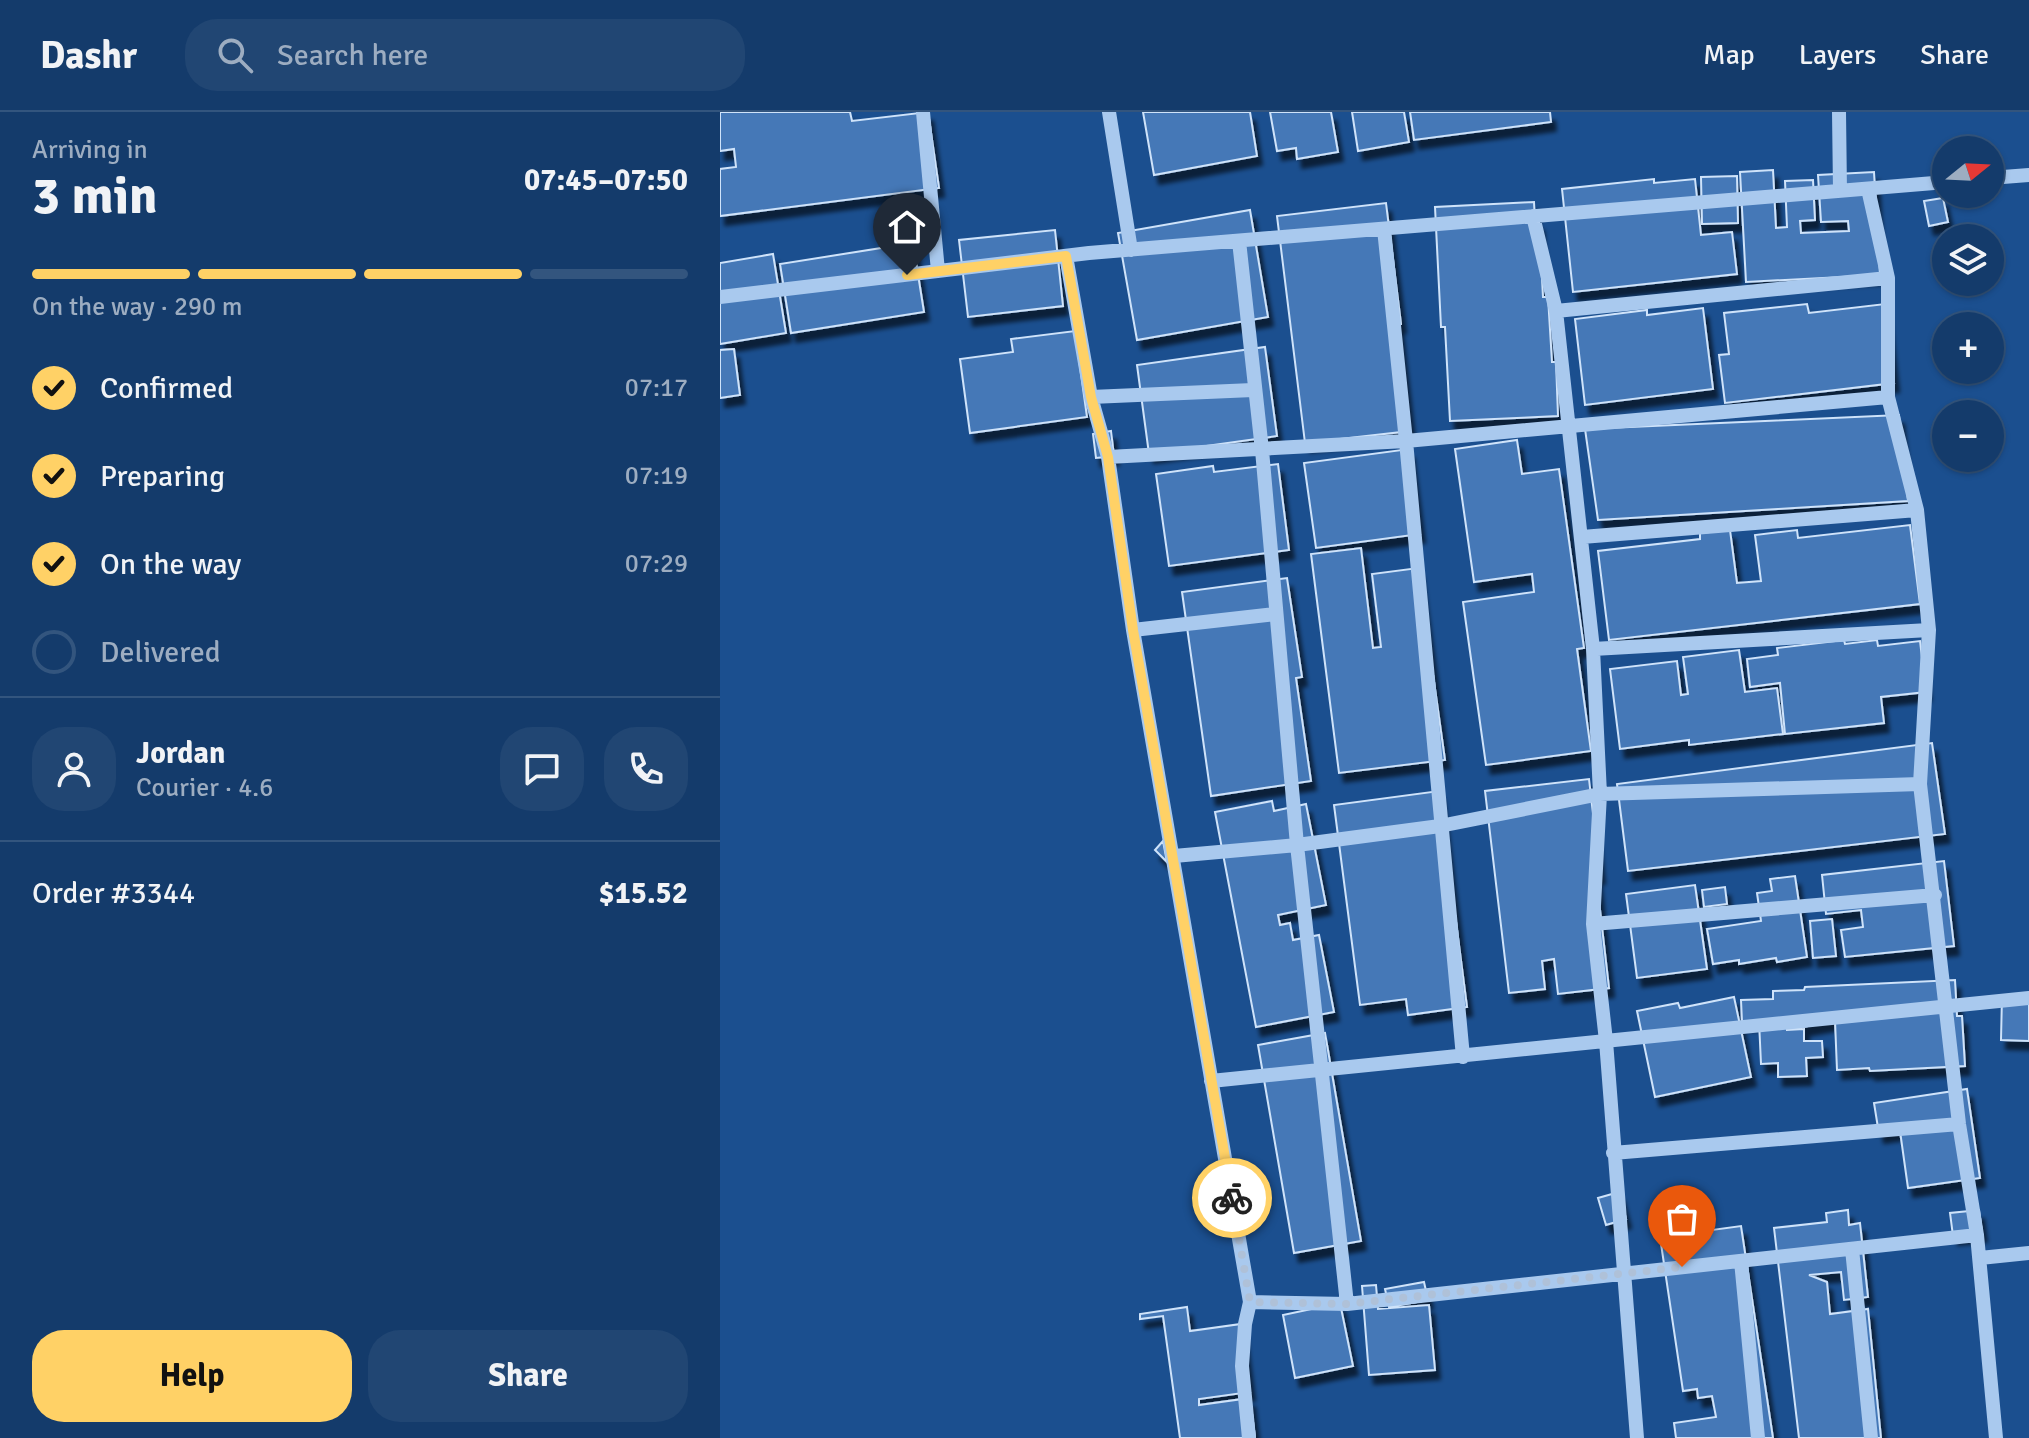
<!DOCTYPE html>
<meta charset="utf-8">
<style>
:root{--surface:#143b6b;--page:#214673;--text:#f1f3f6;--muted:#9dadc1;--line:#33557e;--accent:#ffd166}
body{margin:0;font-family:Signika,sans-serif;background:var(--page);color:var(--text);height:100vh;display:flex;flex-direction:column;font-size:30px;white-space:nowrap}
*{box-sizing:border-box;margin:0}
p{font-size:26px;color:var(--muted)}
.icon{flex:none;width:44px;height:44px;fill:none;stroke:currentColor;stroke-width:2;stroke-linecap:round;stroke-linejoin:round}
.map{position:relative;flex:1;overflow:hidden}
.sheet{display:flex;flex-direction:column;background:var(--surface);width:720px}
.sheet>*{flex:none}
.needle{width:52px;rotate:72deg}
.fabs{position:absolute;left:1212px;top:24px;display:grid;gap:16px}
.fabs a{display:grid;place-items:center;width:72px;height:72px;border-radius:50%;background:var(--surface);box-shadow:0 2px 6px #0004,0 0 0 2px var(--line);font-size:40px}
.pin{position:absolute;display:grid;place-items:center;width:68px;height:68px;color:#fff;margin:-82px -34px;border-radius:50% 50% 50% 0;rotate:-45deg;box-shadow:0 0 8px #0007}
.pin .icon{rotate:45deg}
.courier{position:absolute;display:grid;place-items:center;width:80px;height:80px;margin:-40px;border:6px solid #ffd166;border-radius:50%;background:#fff;color:#222;box-shadow:0 2px 10px #0007}
.summary em{font-style:normal;font-weight:700}
.summary div{display:flex;flex-direction:column-reverse}
.summary{display:flex;align-items:center;justify-content:space-between;height:136px;padding:0 32px}
h1{font-size:52px;font-weight:700;line-height:60px}
.bar{display:grid;grid-template-columns:repeat(4,1fr);gap:12px 8px;align-content:center;height:96px;padding:0 32px}
.bar i{height:10px;border-radius:6px;background:var(--line)}
.bar .active{background:var(--accent)}
.bar p{grid-column:span 4}
.line{display:flex;align-items:center;gap:20px;padding:0 32px;border-top:2px solid var(--line)}
.line div{flex:1}
.round{display:grid;place-items:center;flex:none;width:84px;height:84px;border-radius:32px;background:var(--page)}
ol{padding:0 32px;list-style:none}
li{display:flex;align-items:center;gap:24px;height:88px}
li p{margin-inline-start:auto}
li .icon{padding:8px;border-radius:50%;background:var(--accent);color:#111;stroke-width:4}
li:last-child{color:var(--muted)}
li i{width:44px;height:44px;border:4px solid var(--line);border-radius:50%}
.cta{display:flex;gap:16px;margin-top:auto;padding:16px 32px}
.cta a{flex:1;height:92px;border-radius:32px;background:var(--accent);color:#111;font-size:32px;font-weight:700;line-height:92px;text-align:center}
.cta a+a{background:var(--page);color:var(--text)}
header{display:flex;align-items:center;gap:48px;box-sizing:border-box;height:112px;padding:0 40px;background:var(--surface);border-bottom:2px solid var(--line)}
header strong{font-size:38px}
nav{display:flex;gap:44px;margin-inline-start:auto;font-size:28px}
.search{width:560px;height:72px;background:var(--page);display:flex;align-items:center;gap:20px;box-sizing:border-box;padding:0 28px;border-radius:32px;color:var(--muted);font-size:30px}
main{display:flex;flex:1;min-height:0}
.map>svg:first-child{display:block}
.building{fill:#4478b7;stroke:#cfe3fa;stroke-width:2;filter:url(#shadow)}
.lines{fill:none;stroke-linecap:round;stroke-linejoin:round}
.minor{stroke:#a9c9ee;stroke-width:14}
.done{stroke:#afc1d8;stroke-width:8;stroke-dasharray:0 14.4}
.route{stroke:#ffd166;stroke-width:10}
</style>
<header>
<strong>Dashr</strong>
<div class="search"><svg class="icon" aria-label="search" viewBox="0 0 24 24"><circle cx="10" cy="10" r="6"/><path d="M15 15l6 6"/></svg>Search here</div>
<nav><a>Map</a><a>Layers</a><a>Share</a></nav>
</header>
<main>
<section class="sheet">
<div class="summary"><div><h1>3 min</h1><p>Arriving in</p></div><em>07:45–07:50</em></div>
<div class="bar"><i class="active"></i><i class="active"></i><i class="active"></i><i></i><p>On the way · 290 m</p></div>
<ol>
<li><svg class="icon" aria-label="check" viewBox="0 0 24 24"><path d="M5 12l5 5 9-10"/></svg>Confirmed<p>07:17</p></li>
<li><svg class="icon" aria-label="check" viewBox="0 0 24 24"><path d="M5 12l5 5 9-10"/></svg>Preparing<p>07:19</p></li>
<li><svg class="icon" aria-label="check" viewBox="0 0 24 24"><path d="M5 12l5 5 9-10"/></svg>On the way<p>07:29</p></li>
<li><i></i>Delivered</li>
</ol>
<div class="line" style="height:144px"><a class="round"><svg class="icon" aria-label="person" viewBox="0 0 24 24"><circle cx="12" cy="8" r="4"/><path d="M4 21q1-7 8-7t8 7"/></svg></a><div><b>Jordan</b><p>Courier · 4.6</p></div><a class="round"><svg class="icon" aria-label="chat" viewBox="0 0 24 24"><path d="M4 5h16v11H9l-5 4z"/></svg></a><a class="round"><svg class="icon" aria-label="phone" viewBox="0 0 24 24"><path d="M5 4h4l2 5-3 2q2 4 5 5l2-3 5 2v4C11 20 4 13 5 4z"/></svg></a></div>
<div class="line" style="height:104px"><div>Order #3344</div><b>$15.52</b></div>
<div class="cta"><a>Help</a><a>Share</a></div>
</section>
<div class="map">
<svg width="1309" height="1326" viewBox="0 0 1309 1326">
<defs>
<filter id="shadow"><feDropShadow dx="5" dy="9" stdDeviation="2" flood-color="#0009"/></filter>
</defs>
<rect width="100%" height="100%" fill="#1b4f8f"/>
<path class="building" d="M0,0H130L132,9L208,0L219,76L0,104V57L16,55L14,37L0,39Z
M423,0H530L537,44L434,63Z
M550,0H611L618,40L577,47L576,36L557,39Z
M632,0H684L689,30L638,39Z
M690,0H830L831,10L694,28Z
M1053,58L1056,116L1067,115L1065,69L1093,68L1095,108L1080,109L1081,121L1129,119L1128,109L1101,110L1098,63L1154,60L1160,163L1026,170L1020,60Z
M1017,64L1018,111L982,112L981,65Z
M934,67V71L975,67L981,123L1012,120L1017,162L853,180L842,77Z
M1223,86L1228,110L1209,114L1204,89Z
M814,90L815,110H819L823,185H828L832,250H836L838,304L730,309L725,215H721L715,95Z
M666,91L681,212L678,213L690,319L585,331L557,104Z
M530,98L548,205L417,228L398,121Z
M335,118L343,194L248,205L239,128Z
M193,131L204,200L71,221L60,152Z
M53,142L66,221L0,232V151Z
M1087,192L1089,201L1165,192L1174,271L1005,291L999,243L1009,242L1004,201Z
M983,196L993,277L865,293L855,207L927,198V203Z
M355,219L367,305L250,321L240,247L293,240L291,227Z
M545,235L557,324L429,342L417,253Z
M14,237L20,283L0,286V238Z
M1179,303L1188,389L878,408L865,317Z
M391,319L394,344L376,346L373,322Z
M797,328L802,362L839,357L864,536L857,537L871,639L766,653L743,490L814,480L812,462L754,470L735,337Z
M689,337L700,422L596,436L584,351Z
M558,352L569,438L449,454L436,362L493,354L494,360Z
M1190,413L1200,492L889,528L878,439L980,427V421L1010,418L1017,471L1041,469L1035,423L1077,418L1078,426Z
M641,436L653,536L661,535L652,462L698,456L725,648L619,661L591,442Z
M567,466L582,565L576,566L591,669L491,684L462,480Z
M1124,528L1125,532L1157,528L1158,534L1200,529L1206,580L1161,585L1164,611L1065,622L1060,571L1030,575L1027,547L1058,543L1057,536Z
M1019,538L1025,580L1057,576L1063,622L969,633V628L900,637L890,557L957,549L961,583L968,582L963,545Z
M1212,631L1225,722L908,759L897,672Z
M869,667L880,763H876L889,876L838,882L834,847L822,849L825,877L789,881L765,679Z
M719,679L747,895L688,903L686,887L640,893L614,693Z
M552,689L554,699L586,692L606,793L558,803L560,813L570,811L573,828L599,823L614,900L536,915L495,700Z
M443,729L447,750L435,738Z
M1224,749L1234,834L1125,845L1121,818L1143,815L1141,798L1106,802L1102,763Z
M1075,764L1087,845L1057,850L1056,846L1019,852V848L993,852L987,817L1041,809L1037,781L1052,779L1050,767Z
M975,773L987,857L917,866L906,782Z
M1005,775L1007,792L984,795L982,778Z
M1112,807L1116,844L1093,846L1090,809Z
M1235,868L1237,904H1242L1245,954L1150,959L1149,956L1117,958L1115,909L1066,918L1084,917V929H1102L1103,945L1086,946L1087,964L1058,965V951L1041,952L1039,909L1022,910L1021,888L1053,887V879L1084,878L1085,875Z
M1282,884L1309,885V929L1281,928Z
M1014,885L1031,965L935,985L917,899L958,891L960,896Z
M605,921L641,1129L574,1141L538,933Z
M1247,977L1260,1066L1188,1076L1180,1019L1159,1022L1154,991Z
M899,1080L906,1107L886,1113L878,1086Z
M1128,1098L1129,1113L1140,1111L1148,1185L1124,1188L1121,1160L1089,1163L1107,1170L1110,1202L1148,1197L1161,1326H1079L1054,1116L1107,1110L1106,1101Z
M1259,1098L1262,1121L1233,1124L1230,1101Z
M1021,1114L1053,1326H956L954,1311L996,1305L992,1284L978,1286L977,1277L963,1279L940,1125Z
M704,1170L708,1188L669,1195L665,1177Z
M656,1173L658,1197L709,1193L715,1258L649,1263L642,1174Z
M620,1191L633,1254L575,1266L563,1203Z
M467,1195L470,1219L521,1212L530,1280L479,1287V1293L530,1286L535,1326H460L443,1204L420,1207V1202Z"/>
<g class="lines">
<path class="minor" d="M203,0L218,159
M389,0L411,138
M1119,0L1120,79
M1270,66L1309,63
M1148,77L1168,166V285L1197,398L1209,518L1200,672L1239,1012L1257,1123L1276,1326
M813,104L836,199L873,537L880,682L873,812L886,929L917,1326
M664,117L686,329L743,945
M519,129L542,338L577,733L627,1192
M346,144L371,285L388,345L413,518L530,1190L627,1192L1257,1123
M0,185L369,141L1226,70
M836,199L1168,166
M371,285L533,278
M388,345L686,329L1168,285
M862,425L1197,398
M413,518L555,502
M873,537L1209,518
M454,744L577,733L720,714L880,682L1200,672
M873,812L1215,783
M491,969L1309,886
M893,1041L1239,1012
M1132,1137L1151,1326
M1260,1146L1309,1141
M1021,1149L1038,1326
M529,1326L522,1254L525,1212L530,1190"/>
</g>
<g class="lines">
<path class="done" d="M512,1086L530,1190L627,1192L962,1155"/>
<path class="route" d="M187,163L346,144L371,285L388,345L413,518L512,1086"/>
</g>
</svg>
<div class="fabs">
<a><svg class="needle" viewBox="-14 -14 28 28"><path d="M0-13l5 13h-10z" fill="#e53935"/><path d="M0 13l5-13h-10z" fill="#9dadc1"/></svg></a>
<a><svg class="icon" aria-label="layers" viewBox="0 0 24 24"><path d="M12 4l9 5-9 5-9-5zM3 14l9 5 9-5"/></svg></a>
<a>+</a>
<a>−</a>
</div>
<div class="pin" style="left:962px;top:1155px;background:#ea580c"><svg class="icon" aria-label="bag" viewBox="0 0 24 24"><path d="M5 8h14l-1 12H6zM9 8a3 3 0 0 1 6 0"/></svg></div>
<div class="pin" style="left:187px;top:163px;background:#1f2937"><svg class="icon" aria-label="home" viewBox="0 0 24 24"><path d="M3 11l9-7 9 7M6 9v11h12V9"/></svg></div>
<div class="courier" style="left:512px;top:1086px"><svg class="icon" aria-label="bike" viewBox="0 0 24 24"><circle cx="6" cy="16" r="4"/><circle cx="18" cy="16" r="4"/><path d="M6 16l4-8h5l3 8M10 8l3 8H6M13 5h3"/></svg></div>
</div>
</main>
